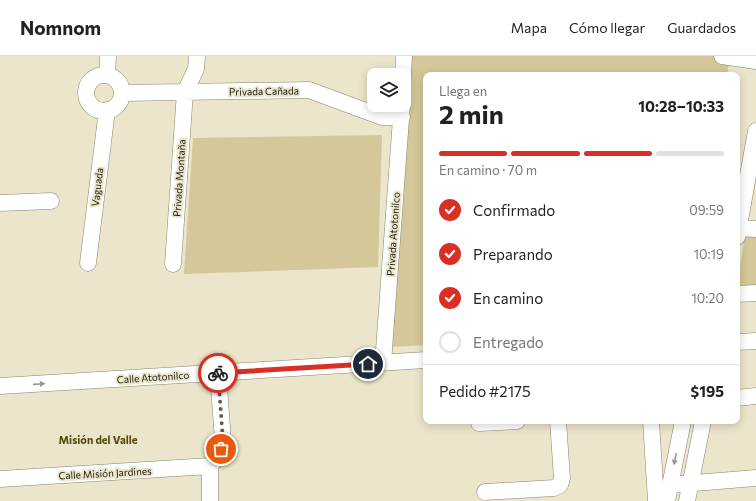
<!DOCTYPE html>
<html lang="es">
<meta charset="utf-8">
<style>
:root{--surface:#fff;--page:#f6f6f6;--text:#222;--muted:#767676;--line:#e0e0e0;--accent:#d93025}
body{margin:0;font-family:Commissioner,sans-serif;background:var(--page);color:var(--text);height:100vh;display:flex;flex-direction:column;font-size:15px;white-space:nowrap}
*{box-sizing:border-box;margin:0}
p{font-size:13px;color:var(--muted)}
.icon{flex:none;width:22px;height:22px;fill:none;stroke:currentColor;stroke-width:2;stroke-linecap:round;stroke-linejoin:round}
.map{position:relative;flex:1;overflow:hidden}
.sheet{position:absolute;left:423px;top:16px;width:317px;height:352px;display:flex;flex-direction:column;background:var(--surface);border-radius:8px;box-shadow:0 2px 10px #0003}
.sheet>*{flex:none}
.tools{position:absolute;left:367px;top:12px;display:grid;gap:8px}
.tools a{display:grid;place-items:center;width:44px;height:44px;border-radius:8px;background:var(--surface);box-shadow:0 2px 10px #0003;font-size:20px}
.pin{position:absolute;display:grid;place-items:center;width:34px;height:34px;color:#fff;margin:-17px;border:2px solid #fff;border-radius:50%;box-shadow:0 1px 4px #0007}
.courier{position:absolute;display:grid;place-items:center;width:40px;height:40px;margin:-20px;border:3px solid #d93025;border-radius:50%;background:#fff;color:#222;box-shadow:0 1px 5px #0007}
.summary em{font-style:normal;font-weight:700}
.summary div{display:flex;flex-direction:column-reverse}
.summary{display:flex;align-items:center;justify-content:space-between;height:68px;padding:0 16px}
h1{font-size:26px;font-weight:700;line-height:30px}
.bar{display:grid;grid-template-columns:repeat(4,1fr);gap:6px 4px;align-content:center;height:48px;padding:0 16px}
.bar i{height:5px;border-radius:3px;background:var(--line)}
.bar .active{background:var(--accent)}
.bar p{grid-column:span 4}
.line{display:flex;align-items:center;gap:10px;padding:0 16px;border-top:1px solid var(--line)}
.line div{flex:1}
ol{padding:0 16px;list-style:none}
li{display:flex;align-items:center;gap:12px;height:44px}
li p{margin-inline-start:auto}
li .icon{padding:4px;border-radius:50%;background:var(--accent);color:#fff;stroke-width:4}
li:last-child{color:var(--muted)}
li i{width:22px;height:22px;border:2px solid var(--line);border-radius:50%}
header{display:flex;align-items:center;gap:24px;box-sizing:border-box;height:56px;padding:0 20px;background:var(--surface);border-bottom:1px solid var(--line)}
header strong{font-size:19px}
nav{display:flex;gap:22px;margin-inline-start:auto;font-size:14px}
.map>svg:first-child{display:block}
.green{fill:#d4c799}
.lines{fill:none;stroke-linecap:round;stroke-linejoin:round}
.minor-casing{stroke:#89836b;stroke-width:17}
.minor{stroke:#fff;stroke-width:16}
.oneway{fill:#989692}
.done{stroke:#625e50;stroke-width:4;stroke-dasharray:0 7.2}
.route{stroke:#d93025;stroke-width:5}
.labels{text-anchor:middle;stroke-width:4;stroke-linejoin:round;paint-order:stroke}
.street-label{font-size:10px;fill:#19160d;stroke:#ebe5cb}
.neighbourhood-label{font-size:11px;font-weight:bold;fill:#5a4b0b;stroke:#ebe5cb}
</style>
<header>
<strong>Nomnom</strong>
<nav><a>Mapa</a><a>Cómo llegar</a><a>Guardados</a></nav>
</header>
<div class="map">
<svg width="756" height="445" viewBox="0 0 756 445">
<rect width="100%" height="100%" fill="#ebe5cb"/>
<path class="green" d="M412,0H730L727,19H426V289L390,291Z
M382,79L378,211L184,218L193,82Z
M745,179L756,180V229L737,230Z"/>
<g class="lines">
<g class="minor-casing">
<path id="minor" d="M722,0L756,5
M107,19L108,0
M403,19L404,0
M86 37a18 18 0 1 1 36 0a18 18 0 1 1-36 0Z
M122,37L309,34L382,61H402
M0,147L51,145
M739,172L756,173
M737,181L756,75
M88,207L107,54
M173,208L185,36L196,13L197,0
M737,238L756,237
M737,286L756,285
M383,307L402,49
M0,330L426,304
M737,342L756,340
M651,365L656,445
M479,367L517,365
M0,423L210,410
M670,429L756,422
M485,436L554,432L560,429L562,422L558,365
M210,445V410L217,402L223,385L218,317
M667,445L683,365
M687,445L703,365"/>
</g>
<use href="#minor" class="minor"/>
</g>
<defs><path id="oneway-solid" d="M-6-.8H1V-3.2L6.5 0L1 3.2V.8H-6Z"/></defs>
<g class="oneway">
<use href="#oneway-solid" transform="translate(39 328) rotate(-4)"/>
<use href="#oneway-solid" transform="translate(675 403) rotate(102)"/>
</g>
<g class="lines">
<path class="done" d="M218,317L223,385L221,393"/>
<path class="route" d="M218,317L368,308"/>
</g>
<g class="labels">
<g class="street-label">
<text transform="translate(264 35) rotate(-1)" y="4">Privada Cañada</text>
<text transform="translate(179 122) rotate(-86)" y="4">Privada Montaña</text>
<text transform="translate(97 131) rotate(-83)" y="4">Vaguada</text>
<text transform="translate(393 178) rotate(-86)" y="4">Privada Atotonilco</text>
<text transform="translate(153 321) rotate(-4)" y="4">Calle Atotonilco</text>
<text transform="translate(105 417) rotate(-3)" y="4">Calle Misión Jardines</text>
</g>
<g class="neighbourhood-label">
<text x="98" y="388">Misión del Valle</text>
</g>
</g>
</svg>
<div class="tools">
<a><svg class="icon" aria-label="layers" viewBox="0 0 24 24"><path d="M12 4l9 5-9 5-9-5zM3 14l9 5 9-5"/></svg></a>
</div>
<div class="pin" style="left:221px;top:393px;background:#ea580c"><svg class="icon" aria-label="bag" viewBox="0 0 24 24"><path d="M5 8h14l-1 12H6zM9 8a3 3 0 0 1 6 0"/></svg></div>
<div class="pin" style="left:368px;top:308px;background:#1f2937"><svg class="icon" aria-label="home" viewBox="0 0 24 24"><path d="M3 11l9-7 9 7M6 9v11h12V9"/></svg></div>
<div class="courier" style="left:218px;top:317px"><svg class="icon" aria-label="bike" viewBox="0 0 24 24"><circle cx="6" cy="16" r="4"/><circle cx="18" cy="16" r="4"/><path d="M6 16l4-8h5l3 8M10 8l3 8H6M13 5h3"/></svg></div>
<section class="sheet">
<div class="summary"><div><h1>2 min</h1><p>Llega en</p></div><em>10:28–10:33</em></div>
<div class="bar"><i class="active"></i><i class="active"></i><i class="active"></i><i></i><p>En camino · 70 m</p></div>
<ol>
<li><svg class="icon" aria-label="check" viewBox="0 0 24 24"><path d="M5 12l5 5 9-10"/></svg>Confirmado<p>09:59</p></li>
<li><svg class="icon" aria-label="check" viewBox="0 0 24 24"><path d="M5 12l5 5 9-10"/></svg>Preparando<p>10:19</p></li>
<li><svg class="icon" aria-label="check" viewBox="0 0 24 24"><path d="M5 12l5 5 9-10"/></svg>En camino<p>10:20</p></li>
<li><i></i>Entregado</li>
</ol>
<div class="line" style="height:52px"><div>Pedido #2175</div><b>$195</b></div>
</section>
</div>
